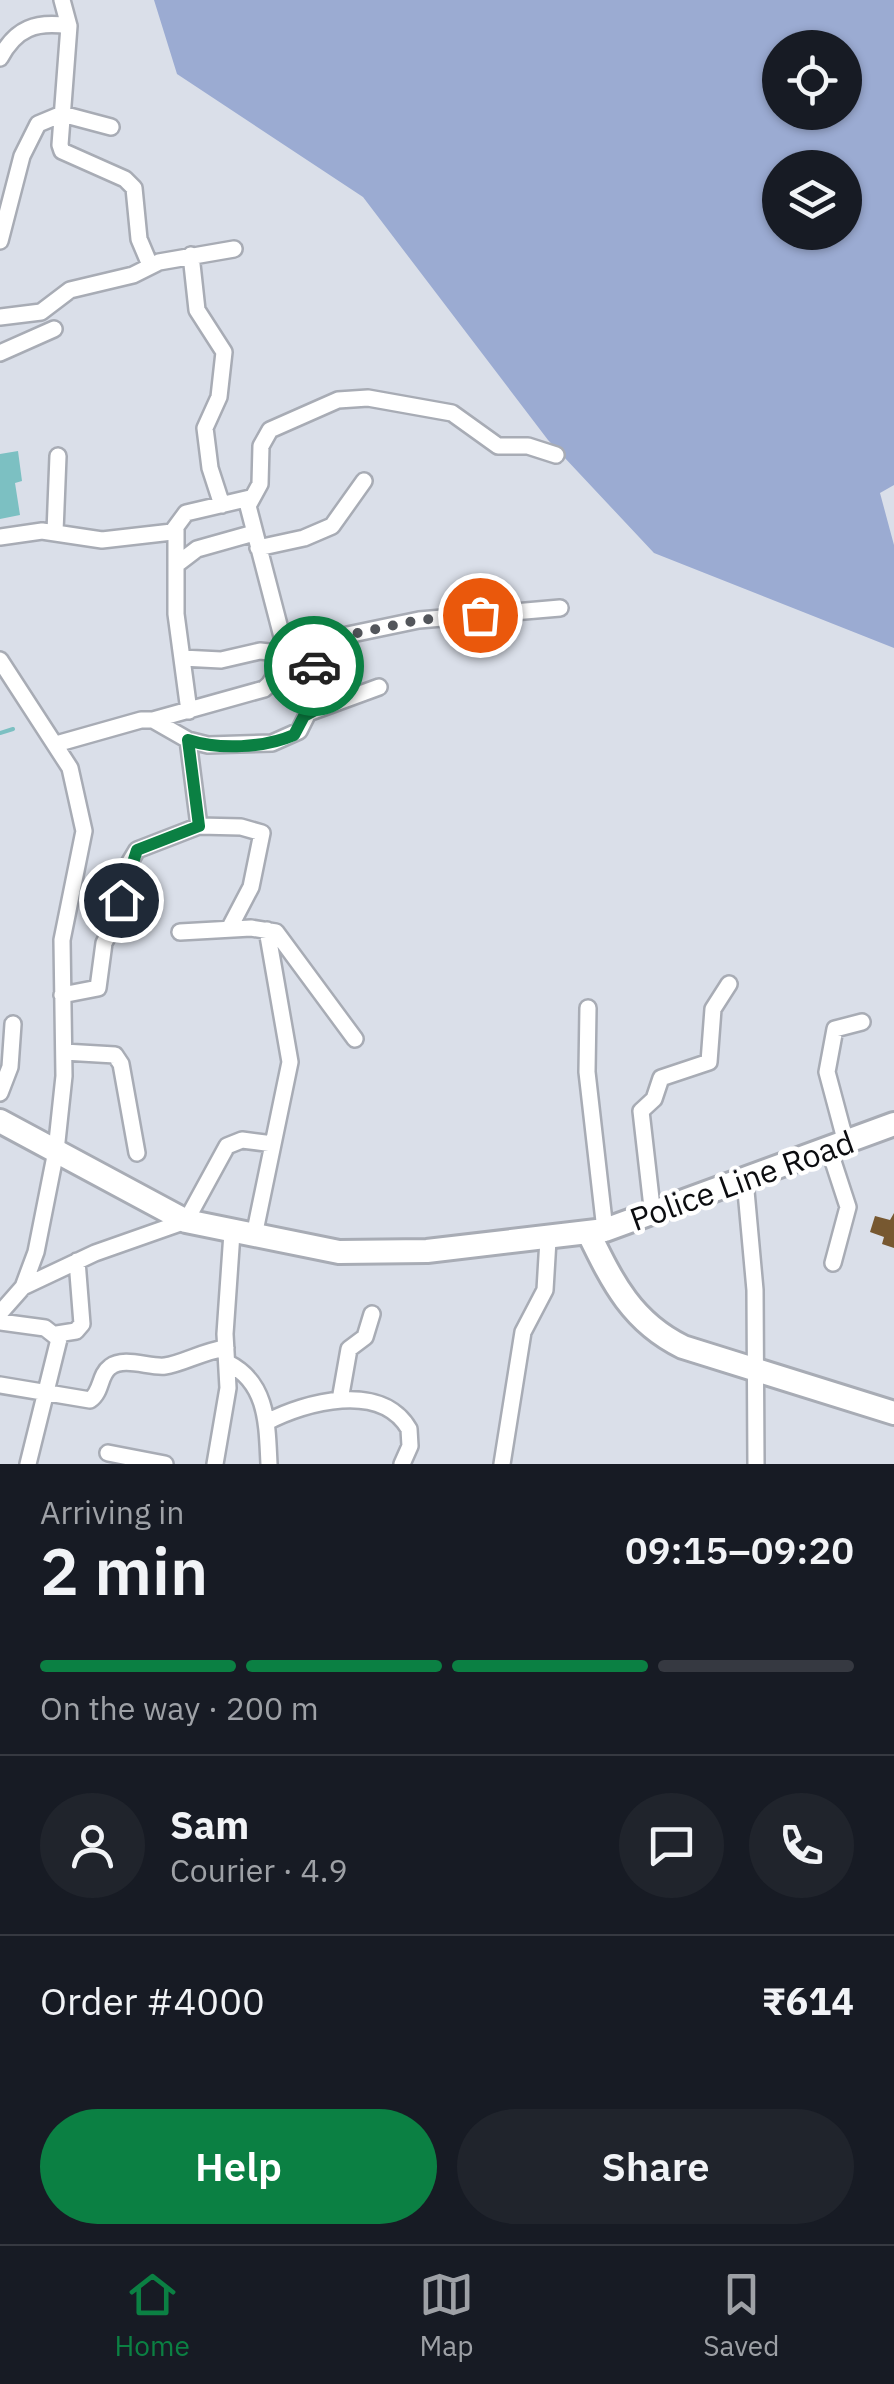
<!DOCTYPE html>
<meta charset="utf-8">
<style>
:root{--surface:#171b24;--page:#20242c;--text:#f1f3f6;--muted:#9ea1a6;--line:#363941;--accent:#0b8043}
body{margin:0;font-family:"IBM Plex Sans",sans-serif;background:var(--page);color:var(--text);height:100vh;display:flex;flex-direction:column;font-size:38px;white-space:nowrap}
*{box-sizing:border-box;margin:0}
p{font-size:32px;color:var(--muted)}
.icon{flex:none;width:55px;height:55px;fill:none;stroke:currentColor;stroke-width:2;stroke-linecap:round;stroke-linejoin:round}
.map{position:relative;height:1464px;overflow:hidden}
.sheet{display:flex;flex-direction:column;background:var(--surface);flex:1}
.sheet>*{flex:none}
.controls{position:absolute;left:762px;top:30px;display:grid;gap:20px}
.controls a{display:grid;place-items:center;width:100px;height:100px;border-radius:50%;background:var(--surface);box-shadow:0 2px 8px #0004;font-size:50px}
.pin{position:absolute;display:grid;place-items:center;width:85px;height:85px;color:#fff;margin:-42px;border:5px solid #fff;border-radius:50%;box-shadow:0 2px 10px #0007}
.courier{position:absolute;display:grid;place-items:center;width:100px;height:100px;margin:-50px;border:8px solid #0b8043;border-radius:50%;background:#fff;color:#222;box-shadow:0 2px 12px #0007}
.head em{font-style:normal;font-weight:600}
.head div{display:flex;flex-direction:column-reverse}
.head{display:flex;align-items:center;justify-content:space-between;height:170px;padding:0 40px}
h1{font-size:65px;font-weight:600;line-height:75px}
.bar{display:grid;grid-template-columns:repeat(4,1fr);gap:15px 10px;align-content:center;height:120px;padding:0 40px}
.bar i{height:12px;border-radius:8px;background:var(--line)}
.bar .on{background:var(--accent)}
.bar p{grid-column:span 4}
.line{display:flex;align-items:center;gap:25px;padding:0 40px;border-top:2px solid var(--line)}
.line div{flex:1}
.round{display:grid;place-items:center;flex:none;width:105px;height:105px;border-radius:52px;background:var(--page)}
.primary-button{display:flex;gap:20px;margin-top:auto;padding:20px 40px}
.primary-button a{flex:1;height:115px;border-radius:60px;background:var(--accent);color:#fff;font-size:40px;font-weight:600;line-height:115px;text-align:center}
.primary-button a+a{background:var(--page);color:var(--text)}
.menu{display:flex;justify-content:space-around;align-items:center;height:140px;border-top:2px solid var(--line);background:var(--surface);font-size:28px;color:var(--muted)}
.menu a{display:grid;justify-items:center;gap:5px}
.menu .on{color:var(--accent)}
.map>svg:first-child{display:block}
.green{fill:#9babd2;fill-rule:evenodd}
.water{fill:#7cc0c2}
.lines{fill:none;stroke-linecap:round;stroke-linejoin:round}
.stream{stroke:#7cc0c2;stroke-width:4}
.building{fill:#775830}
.street-casing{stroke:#a8acb5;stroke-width:20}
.secondary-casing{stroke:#a8acb5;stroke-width:28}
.street{stroke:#fff;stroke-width:15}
.secondary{stroke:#fff;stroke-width:22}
.done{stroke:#53565b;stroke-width:10;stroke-dasharray:0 18}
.route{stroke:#0b8043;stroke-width:12}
.labels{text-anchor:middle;stroke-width:9;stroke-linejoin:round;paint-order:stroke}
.street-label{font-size:32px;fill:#0b0c0f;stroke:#fff}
</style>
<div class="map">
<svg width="894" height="1464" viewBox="0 0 894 1464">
<rect width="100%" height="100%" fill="#dadfe9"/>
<path class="green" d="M154,0H894V485L880,493L894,545V648L654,553L548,440L363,197L177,74ZM780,48H845V112H780ZM780,168H845V232H780Z"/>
<path class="water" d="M18,451L22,481L15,483L20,515L0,519V454Z"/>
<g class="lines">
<path class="stream" d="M0,733L13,729"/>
</g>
<path class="building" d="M894,1213V1248L882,1244L884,1237L870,1232L875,1216L890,1220Z"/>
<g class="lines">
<g class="street-casing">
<path id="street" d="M62,0L69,26L60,145L62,151L125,179L134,188L139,239L150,265
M0,58C16,28 36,21 69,26
M0,241L22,156L38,124L62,114L111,127
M191,255L197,310L224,352L219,397L205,428L210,468L222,505
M0,317L41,312L70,290L133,275L159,262L234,249
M0,353L54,329
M176,530V614L189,711
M55,532L58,456
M0,537L42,531L102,540L172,532L186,513L250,498
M258,548L304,538L332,526L364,481
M176,565L197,549L254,533
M310,643L323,706
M285,648L248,506L260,484L261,446L270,430L338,400L368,398L452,413L498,446H528L556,455
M182,658L221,660L260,651L279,653
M0,660L70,768L84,831L62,940L64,1076L56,1151L36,1252L23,1287L0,1313
M153,720L264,689C281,677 271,660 285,648L419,620L560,608
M188,740L199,826
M56,744L141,720H153L188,740L208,745L272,743L299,731L308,713L379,687
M180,932L251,928L276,932L355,1039
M62,995L98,988L104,943L117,919L128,865L137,850L199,826L241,827L262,833L251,887L229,929
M588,1008L587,1072L605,1230
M64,1052L115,1055L121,1064L137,1153
M0,1093L10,1067L13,1024
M846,1143L827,1072L835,1029L862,1022
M829,1149L848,1207L833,1263
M745,1180L755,1290L756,1464
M653,1216L641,1111L654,1099L661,1078L709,1062L713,1009L729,984
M254,1236L290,1062L267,930
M23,1287L95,1253L186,1221L227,1146L242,1140L273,1144
M0,1322L45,1328L59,1339L28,1464
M57,1334L76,1331L82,1324L77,1261
M228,1363C268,1383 267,1425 269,1464
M0,1385L90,1400C102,1392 99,1375 110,1367C124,1356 150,1368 165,1366C182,1364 203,1351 226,1348
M340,1400L349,1349L365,1337L372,1314
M267,1422C305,1402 381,1381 409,1429L410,1446L402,1464
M108,1453L165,1464
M215,1464L228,1388L225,1334L232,1233
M502,1464L523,1332L545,1290L548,1240"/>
</g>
<g class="secondary-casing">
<path id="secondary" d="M0,1121L186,1221L339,1252L427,1251L605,1230L894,1124
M589,1234C613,1283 632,1322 683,1347L894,1413"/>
</g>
<use href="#street" class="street"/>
<use href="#secondary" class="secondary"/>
</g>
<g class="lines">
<path class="done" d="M314,666L310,643L419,620L480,615"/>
<path class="route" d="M121,900L137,850L199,826L188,740C219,750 264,748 294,735L304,716L323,706L314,666"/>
</g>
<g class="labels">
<g class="street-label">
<text transform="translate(742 1181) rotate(-20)" y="11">Police Line Road</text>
</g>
</g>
</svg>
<div class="controls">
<a><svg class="icon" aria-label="locate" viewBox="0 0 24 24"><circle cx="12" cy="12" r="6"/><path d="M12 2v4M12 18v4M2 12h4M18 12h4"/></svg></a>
<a><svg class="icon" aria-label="layers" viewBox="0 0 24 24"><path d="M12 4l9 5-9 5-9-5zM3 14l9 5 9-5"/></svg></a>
</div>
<div class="pin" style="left:480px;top:615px;background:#ea580c"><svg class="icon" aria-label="bag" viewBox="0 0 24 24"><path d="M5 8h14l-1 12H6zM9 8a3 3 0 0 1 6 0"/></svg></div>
<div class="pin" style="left:121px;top:900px;background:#1f2937"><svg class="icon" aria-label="home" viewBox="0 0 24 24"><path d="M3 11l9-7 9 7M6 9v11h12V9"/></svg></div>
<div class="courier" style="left:314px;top:666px"><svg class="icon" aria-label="car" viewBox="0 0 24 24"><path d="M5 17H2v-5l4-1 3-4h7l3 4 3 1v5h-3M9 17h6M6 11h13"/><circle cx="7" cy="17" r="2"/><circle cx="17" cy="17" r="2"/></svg></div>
</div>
<section class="sheet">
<div class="head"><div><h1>2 min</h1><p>Arriving in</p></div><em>09:15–09:20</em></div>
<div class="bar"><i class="on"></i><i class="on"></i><i class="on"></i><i></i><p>On the way · 200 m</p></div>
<div class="line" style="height:180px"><a class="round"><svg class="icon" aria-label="person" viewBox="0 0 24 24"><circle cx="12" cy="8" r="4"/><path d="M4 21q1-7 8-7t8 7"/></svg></a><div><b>Sam</b><p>Courier · 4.9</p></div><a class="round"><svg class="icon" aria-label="chat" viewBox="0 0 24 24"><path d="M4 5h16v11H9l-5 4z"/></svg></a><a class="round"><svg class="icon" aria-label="phone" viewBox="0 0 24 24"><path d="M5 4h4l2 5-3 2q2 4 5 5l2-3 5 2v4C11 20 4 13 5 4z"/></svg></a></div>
<div class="line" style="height:130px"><div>Order #4000</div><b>₹614</b></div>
<div class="primary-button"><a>Help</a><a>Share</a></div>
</section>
<nav class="menu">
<a class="on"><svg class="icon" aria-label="home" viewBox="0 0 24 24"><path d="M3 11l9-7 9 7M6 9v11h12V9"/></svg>Home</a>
<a><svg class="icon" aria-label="map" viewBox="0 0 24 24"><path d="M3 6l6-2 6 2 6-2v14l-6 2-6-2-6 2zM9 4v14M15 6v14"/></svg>Map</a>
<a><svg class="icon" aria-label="saved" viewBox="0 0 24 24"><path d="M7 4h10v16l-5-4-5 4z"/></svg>Saved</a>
</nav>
